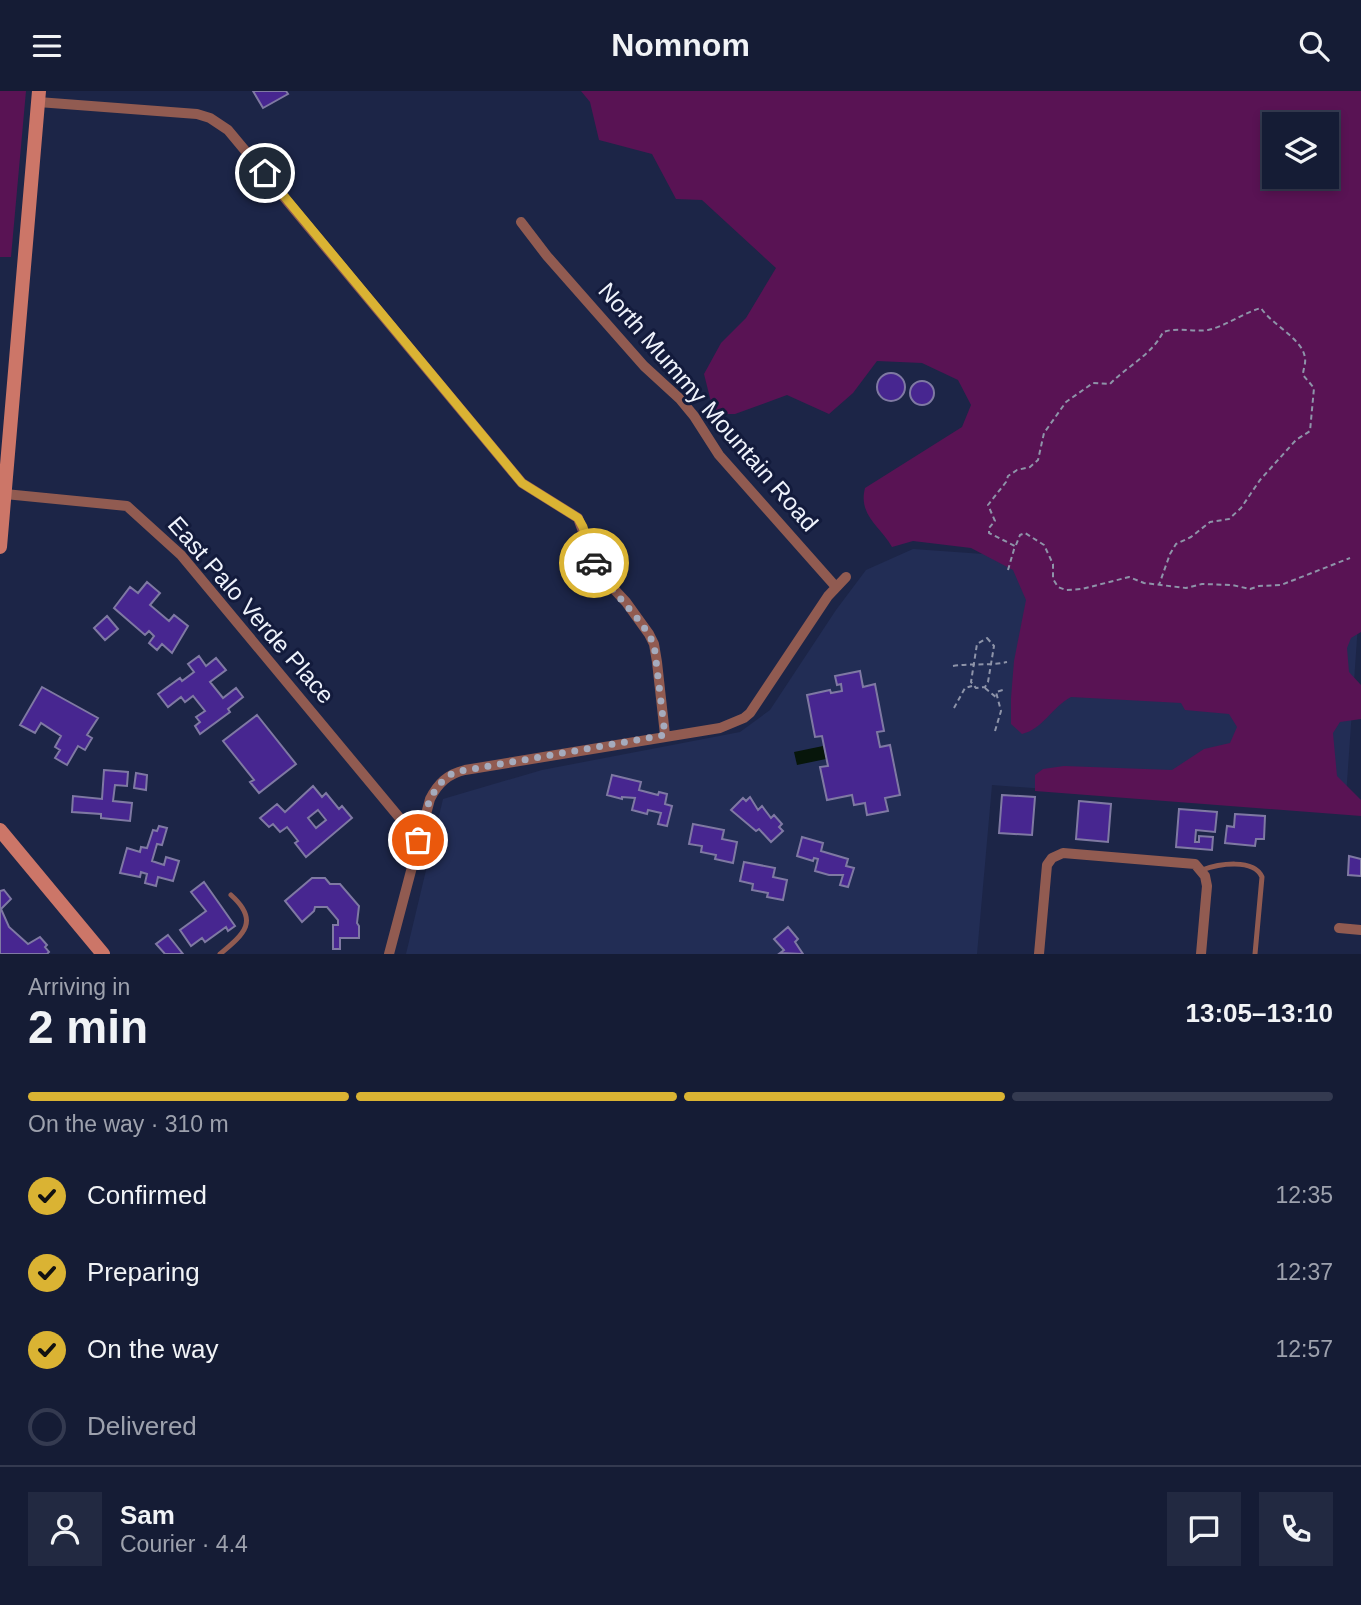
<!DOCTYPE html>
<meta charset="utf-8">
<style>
:root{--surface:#151c35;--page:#222941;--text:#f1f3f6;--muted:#9da1ad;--line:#343a50;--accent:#dab333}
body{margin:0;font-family:Helvetica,sans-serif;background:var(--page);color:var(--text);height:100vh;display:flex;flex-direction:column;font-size:26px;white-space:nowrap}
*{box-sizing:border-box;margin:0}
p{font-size:23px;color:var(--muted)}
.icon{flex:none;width:38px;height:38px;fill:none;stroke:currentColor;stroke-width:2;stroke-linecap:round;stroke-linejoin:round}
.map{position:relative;height:863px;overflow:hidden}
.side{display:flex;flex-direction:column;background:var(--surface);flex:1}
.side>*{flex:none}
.fabs{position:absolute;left:1262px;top:21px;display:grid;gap:14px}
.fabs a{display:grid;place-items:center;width:77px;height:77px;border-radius:0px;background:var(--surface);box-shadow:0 4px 10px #0003,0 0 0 2px var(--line);font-size:35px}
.pin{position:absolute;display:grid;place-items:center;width:60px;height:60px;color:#fff;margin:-30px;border:4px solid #fff;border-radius:50%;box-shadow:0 2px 7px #0007}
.courier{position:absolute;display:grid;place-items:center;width:70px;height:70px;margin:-35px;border:5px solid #dab333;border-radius:50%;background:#fff;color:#222;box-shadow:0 2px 9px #0007}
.head em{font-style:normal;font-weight:700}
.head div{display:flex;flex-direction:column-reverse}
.head{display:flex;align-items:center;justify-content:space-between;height:119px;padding:0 28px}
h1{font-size:46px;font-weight:700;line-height:52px}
.bar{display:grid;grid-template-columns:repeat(4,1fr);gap:10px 7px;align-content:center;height:84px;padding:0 28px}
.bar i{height:9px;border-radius:5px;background:var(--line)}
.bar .active{background:var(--accent)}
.bar p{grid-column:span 4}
.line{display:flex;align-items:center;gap:18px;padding:0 28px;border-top:2px solid var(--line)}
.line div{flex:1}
.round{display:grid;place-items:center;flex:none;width:74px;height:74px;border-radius:0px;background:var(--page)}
ol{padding:0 28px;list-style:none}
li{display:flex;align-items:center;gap:21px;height:77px}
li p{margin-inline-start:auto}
li .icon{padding:7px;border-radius:50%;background:var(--accent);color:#111;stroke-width:4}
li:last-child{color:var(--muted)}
li i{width:38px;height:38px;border:4px solid var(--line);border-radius:50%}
header{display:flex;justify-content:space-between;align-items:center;height:91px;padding:0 28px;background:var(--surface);font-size:32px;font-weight:700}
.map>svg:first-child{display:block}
.built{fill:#222d55}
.green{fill:#591354;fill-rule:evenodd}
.water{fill:#07160b}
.building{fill:#472690;stroke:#7f79a3;stroke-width:2;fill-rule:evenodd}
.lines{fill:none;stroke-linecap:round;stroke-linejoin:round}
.path{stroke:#8e94a9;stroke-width:2;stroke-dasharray:5 3.5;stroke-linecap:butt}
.lane{stroke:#915b51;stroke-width:5}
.street{stroke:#915b51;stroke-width:10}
.secondary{stroke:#cc7668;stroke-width:14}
.done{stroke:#a5abbd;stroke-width:7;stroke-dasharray:0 12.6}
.route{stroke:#dab333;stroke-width:9}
.labels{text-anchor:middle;stroke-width:6;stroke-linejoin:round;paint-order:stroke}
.street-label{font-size:24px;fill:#eff3fc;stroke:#131b3c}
</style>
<header><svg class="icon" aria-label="menu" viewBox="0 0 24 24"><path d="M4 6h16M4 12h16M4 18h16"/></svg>Nomnom<svg class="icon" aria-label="search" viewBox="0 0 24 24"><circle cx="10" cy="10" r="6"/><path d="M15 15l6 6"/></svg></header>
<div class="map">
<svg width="1361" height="863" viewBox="0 0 1361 863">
<rect width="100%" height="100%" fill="#1c2547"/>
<path class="built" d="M913,458L1361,490L1345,720L992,694L977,863H406L443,708L542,679L740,641L770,619L836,519L866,479Z"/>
<path class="green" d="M0,0H26L11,166H0Z
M581,0H1361V541L1351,547L1347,557L1349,581L1361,594V628L1340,631L1333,642L1337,685L1361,709V725L1035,700V684L1043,678L1064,675L1172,679L1204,658L1230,652L1237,636L1229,623L1185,619L1181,612L1071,606C1052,616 1043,638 1022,643L1011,633V607L1014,570L1026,509L1013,479L971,457L913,450L892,456C880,435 858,424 865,397L962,336L971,314L958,289L922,272L877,270L853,302L829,323L787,304L735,323H714L704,283L721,252L746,227L776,177L702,109L676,108L652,63L599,49L590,11ZM1274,33H1326V86H1274Z"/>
<path class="water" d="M823,655L826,668L797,674L794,661Z"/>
<path class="building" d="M253,0H286L288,3L263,17Z
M877 296a14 14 0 1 1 28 0a14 14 0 1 1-28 0Z
M910 302a12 12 0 1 1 24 0a12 12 0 1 1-24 0Z
M147,491L160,502L150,514L169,530L174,524L188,535L172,562L162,553L157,559L149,552L154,545L149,540L145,544L114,517L130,496L138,502Z
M107,525L118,538L105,549L94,537Z
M199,565L206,575L216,567L226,579L210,591L223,607L236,597L243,606L228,618L230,621L200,643L195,635L200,631L196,626L205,620L193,605L185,611L181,606L168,616L158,603L180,587L182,590L194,581L188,573Z
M860,580L863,596L875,593L884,640L877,641L880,656L890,654L900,704L885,707L888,720L867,724L865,712L854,714L852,704L827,709L820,676L828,675L822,645L815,646L807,604L830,599L831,602L842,600L841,593L837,594L835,585Z
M42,596L98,627L87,644L92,647L85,659L78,655L67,674L55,667L60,659L55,656L61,645L41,632L35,642L20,634Z
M257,624L296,673L259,702L250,691L254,689L223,650Z
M104,679L128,681L127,695L115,694L113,710L132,712L130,730L101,727V723L72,721L73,705L102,708Z
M136,682L147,684L146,699L134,697Z
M612,684L641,691L639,699L658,704L659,701L667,703L665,713L672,715L667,735L658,733L661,722L648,719L647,723L632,719L635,707L622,706V708L607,704Z
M313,695L322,706L326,702L339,718L342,715L352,727L306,766L295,752L298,750L287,736L280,741L273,733L269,736L260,727L277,713L285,721ZM318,719L326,729L316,737L308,727Z
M1002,704L1035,706L1032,744L999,742Z
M750,706L758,719L762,715L771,727L774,724L782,733L779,736L783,740L771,751L759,738L756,740L731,719L743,707L746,710Z
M1079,710L1111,713L1108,751L1076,748Z
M1179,718L1217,721L1215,741L1196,739L1195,751H1199V745L1213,746L1212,759L1176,756Z
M1235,723L1265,725L1264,748H1256L1255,755L1225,752L1227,735L1234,736Z
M693,733L724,739L722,748L737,751L733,772L715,768L716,764L701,761L702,755L689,753Z
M159,735L167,737L162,754L157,753L152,770L164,774L166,766L179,770L173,790L158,786L156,795L145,792L147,783L141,781L140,786L120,782L127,757L140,761L141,756L147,757L153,739L157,740Z
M802,746L823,752L821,760L848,768L846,775L854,777L848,796L840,794L843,784H829L815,780L818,768L814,767L813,770L797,765Z
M1349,765L1361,768V785L1348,784Z
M744,771L775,777L773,786L787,789L783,809L767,806L768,802L752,799L753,793L740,790Z
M312,787H325L330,793H340L359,815L357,832L359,835V847H340V858H333V834H338V829L327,816H315L314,820L302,831L285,810Z
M204,791L235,835L228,840L226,836L205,851L202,847L191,855L180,839L206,820L191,801Z
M4,799L11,808L1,818L9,836L28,853L40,846L47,854L45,856L49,861L47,863H0V800Z
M788,836L798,848L795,851L803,863L780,862L784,859L774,848Z
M168,844L183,863H165L156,853Z"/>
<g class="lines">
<path class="path" d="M1016,454L1020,444L1025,442L1044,454L1053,473V488L1058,496L1066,499L1082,498L1129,486L1144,492L1186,497L1202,493L1232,494L1250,498L1259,495L1281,494L1350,467
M1008,479L1015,455L989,442V437L995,430L988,414L1006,391L1008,385L1017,379L1030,376L1038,369L1044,342L1066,311L1093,292L1110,293C1127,275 1152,264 1163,241C1178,236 1193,241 1208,239C1226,235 1243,222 1261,217C1272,234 1303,248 1305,267C1306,273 1303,278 1303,284L1314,297L1310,340L1296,349L1260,389L1241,417L1229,428L1210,431L1191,446L1176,453L1170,463L1159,494
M987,547L994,555L988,591L985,596L976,597L971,591L977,553Z
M953,575C972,572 989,575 1007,571
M985,597L997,607
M954,617L965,597L972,595
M995,640L1001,620L996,601L1003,599"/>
<path class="lane" d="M1202,779C1218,773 1254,767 1262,786L1255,863
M220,863C244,843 260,830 231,804"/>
<path class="street" d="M38,11L197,23L210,27L228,39L522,392L578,427L598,481L626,511L649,543L654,553L657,571L665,644
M521,131L547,165L644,275L680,308L694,325L719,364L836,496
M5,403L127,415L181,464L418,749
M1339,837L1361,839
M389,863L430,708C438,692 448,683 465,679L720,637L744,627L750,622L828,505L846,486
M1039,863L1047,774L1052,767L1063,762L1195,773L1205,785L1207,795L1201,863"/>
<path class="secondary" d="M0,456L39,0
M0,739L103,863"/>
</g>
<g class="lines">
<path class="done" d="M418,749C425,723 429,695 455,681L665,644L654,553L642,533L598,481L594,472"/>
<path class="route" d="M265,82L522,392L578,427L583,436L594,472"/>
</g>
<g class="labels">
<g class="street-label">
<text transform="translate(708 316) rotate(49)" y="8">North Mummy Mountain Road</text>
<text transform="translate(251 519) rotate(49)" y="8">East Palo Verde Place</text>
</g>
</g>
</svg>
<div class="fabs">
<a><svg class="icon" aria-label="layers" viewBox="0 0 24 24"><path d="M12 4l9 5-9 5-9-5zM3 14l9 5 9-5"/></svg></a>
</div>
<div class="pin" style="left:418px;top:749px;background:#ea580c"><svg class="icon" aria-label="bag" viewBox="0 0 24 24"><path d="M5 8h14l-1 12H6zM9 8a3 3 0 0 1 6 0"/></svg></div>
<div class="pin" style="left:265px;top:82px;background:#1f2937"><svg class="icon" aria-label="home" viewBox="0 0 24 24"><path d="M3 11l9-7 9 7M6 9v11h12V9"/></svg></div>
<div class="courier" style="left:594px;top:472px"><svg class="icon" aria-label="car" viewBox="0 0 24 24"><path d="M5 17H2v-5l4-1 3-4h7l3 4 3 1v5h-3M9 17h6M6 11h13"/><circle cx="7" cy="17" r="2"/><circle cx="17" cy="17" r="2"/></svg></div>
</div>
<section class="side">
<div class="head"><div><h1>2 min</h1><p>Arriving in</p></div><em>13:05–13:10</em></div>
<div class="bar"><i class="active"></i><i class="active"></i><i class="active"></i><i></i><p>On the way · 310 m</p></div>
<ol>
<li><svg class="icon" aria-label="check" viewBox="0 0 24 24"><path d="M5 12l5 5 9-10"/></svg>Confirmed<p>12:35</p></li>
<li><svg class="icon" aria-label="check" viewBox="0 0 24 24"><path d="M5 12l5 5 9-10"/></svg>Preparing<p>12:37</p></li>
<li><svg class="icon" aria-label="check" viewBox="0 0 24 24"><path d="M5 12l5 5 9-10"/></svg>On the way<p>12:57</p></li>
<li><i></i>Delivered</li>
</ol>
<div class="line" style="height:126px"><a class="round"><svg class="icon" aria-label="person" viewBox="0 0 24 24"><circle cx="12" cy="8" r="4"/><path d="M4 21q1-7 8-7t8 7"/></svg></a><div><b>Sam</b><p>Courier · 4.4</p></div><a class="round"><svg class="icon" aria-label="chat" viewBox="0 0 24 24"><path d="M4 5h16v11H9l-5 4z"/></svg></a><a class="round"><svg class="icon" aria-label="phone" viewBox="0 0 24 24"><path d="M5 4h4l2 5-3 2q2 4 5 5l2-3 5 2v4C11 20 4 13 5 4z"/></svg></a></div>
</section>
